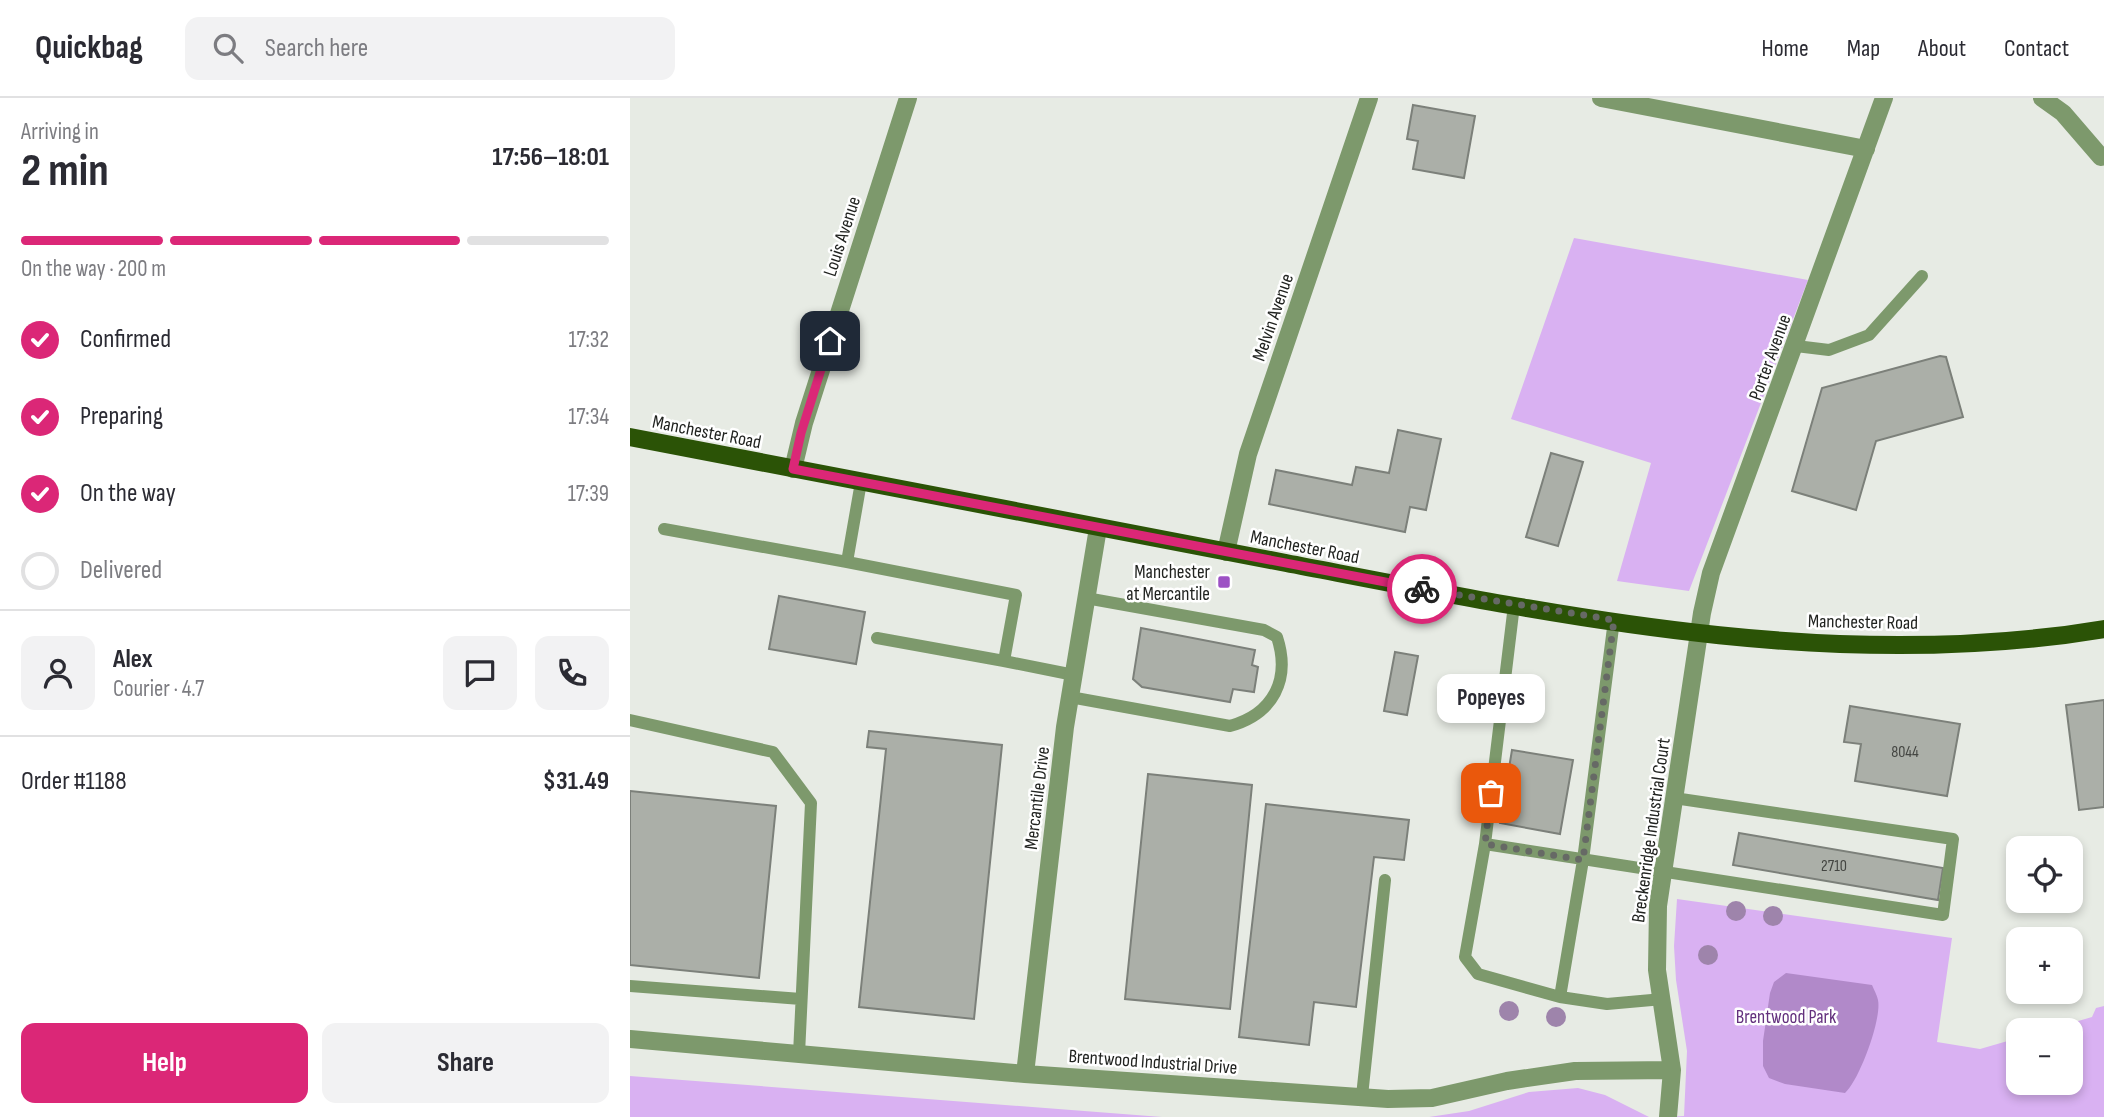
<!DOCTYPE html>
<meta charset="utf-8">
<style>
:root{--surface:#fff;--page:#f2f2f3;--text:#2b2b33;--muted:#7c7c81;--line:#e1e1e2;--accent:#db2777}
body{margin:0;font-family:"Sofia Sans Condensed",sans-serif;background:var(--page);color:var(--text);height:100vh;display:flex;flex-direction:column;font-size:26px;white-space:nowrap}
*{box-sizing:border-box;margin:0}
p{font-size:23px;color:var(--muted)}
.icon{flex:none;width:38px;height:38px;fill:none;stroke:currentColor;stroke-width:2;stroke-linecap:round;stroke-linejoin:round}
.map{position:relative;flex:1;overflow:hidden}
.panel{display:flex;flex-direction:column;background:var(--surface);width:630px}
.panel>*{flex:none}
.controls{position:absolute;left:1376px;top:738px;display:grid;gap:14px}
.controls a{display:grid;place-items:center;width:77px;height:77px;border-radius:14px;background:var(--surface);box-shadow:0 4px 10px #0003;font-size:35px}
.pin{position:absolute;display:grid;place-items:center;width:60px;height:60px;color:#fff;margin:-30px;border-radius:14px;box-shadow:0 4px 10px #0006}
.courier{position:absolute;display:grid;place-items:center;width:70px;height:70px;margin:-35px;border:5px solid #db2777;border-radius:50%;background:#fff;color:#222;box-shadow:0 2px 9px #0007}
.bubble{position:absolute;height:49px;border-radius:14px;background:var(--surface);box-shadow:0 4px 10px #0003;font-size:23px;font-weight:700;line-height:49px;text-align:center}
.head em{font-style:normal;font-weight:700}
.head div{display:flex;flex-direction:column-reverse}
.head{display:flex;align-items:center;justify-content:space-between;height:119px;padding:0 21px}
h1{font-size:46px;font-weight:700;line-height:52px}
.bar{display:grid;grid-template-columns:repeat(4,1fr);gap:10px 7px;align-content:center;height:84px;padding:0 21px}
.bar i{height:9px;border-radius:5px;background:var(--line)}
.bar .current{background:var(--accent)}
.bar p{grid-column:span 4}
.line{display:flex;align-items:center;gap:18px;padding:0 21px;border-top:2px solid var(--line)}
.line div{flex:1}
.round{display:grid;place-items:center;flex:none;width:74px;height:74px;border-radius:14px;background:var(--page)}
ol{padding:0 21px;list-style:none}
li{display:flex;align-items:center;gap:21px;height:77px}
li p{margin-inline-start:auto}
li .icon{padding:7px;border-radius:50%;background:var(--accent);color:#fff;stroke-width:4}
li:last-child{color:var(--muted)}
li i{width:38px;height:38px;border:4px solid var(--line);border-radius:50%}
.primary-button{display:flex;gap:14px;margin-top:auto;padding:14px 21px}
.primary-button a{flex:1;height:80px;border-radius:14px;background:var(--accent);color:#fff;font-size:28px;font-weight:700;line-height:80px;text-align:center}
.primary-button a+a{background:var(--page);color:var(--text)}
header{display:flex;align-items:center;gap:42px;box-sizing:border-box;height:98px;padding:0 35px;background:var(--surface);border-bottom:2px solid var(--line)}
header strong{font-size:33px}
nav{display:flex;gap:38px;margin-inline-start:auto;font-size:24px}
.search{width:490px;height:63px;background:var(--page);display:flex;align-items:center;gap:18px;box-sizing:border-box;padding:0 24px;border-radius:14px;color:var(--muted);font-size:26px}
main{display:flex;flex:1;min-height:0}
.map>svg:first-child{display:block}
.green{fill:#d9b1f2}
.water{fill:#b189c9}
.building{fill:#abafa8;stroke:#7c807a;stroke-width:2}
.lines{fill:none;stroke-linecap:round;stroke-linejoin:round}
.lane{stroke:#7d996c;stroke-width:12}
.street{stroke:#7d996c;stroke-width:18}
.primary{stroke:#2b5306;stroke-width:18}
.tree{fill:#9e84ab}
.done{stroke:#666965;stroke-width:7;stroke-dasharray:0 12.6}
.route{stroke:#db2777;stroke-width:9}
.poi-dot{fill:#9c51c4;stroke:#fff;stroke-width:2.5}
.labels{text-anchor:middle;stroke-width:5;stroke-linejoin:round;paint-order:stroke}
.number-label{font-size:16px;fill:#444642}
.street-label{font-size:19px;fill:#212320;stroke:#fff}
.poi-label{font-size:19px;fill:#212320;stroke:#fff;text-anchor:end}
.park-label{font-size:19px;fill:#63307d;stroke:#fff}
</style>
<header>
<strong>Quickbag</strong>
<div class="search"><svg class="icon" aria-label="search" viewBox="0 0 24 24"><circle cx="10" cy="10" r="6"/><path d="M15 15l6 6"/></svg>Search here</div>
<nav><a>Home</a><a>Map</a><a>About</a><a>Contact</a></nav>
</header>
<main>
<section class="panel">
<div class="head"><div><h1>2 min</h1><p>Arriving in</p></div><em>17:56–18:01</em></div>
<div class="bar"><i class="current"></i><i class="current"></i><i class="current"></i><i></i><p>On the way · 200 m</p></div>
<ol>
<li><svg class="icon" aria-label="check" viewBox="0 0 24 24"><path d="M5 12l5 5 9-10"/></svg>Confirmed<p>17:32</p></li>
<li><svg class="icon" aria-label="check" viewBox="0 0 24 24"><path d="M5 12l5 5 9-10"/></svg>Preparing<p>17:34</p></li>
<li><svg class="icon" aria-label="check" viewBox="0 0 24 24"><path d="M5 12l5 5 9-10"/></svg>On the way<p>17:39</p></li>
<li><i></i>Delivered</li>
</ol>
<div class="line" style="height:126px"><a class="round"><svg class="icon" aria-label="person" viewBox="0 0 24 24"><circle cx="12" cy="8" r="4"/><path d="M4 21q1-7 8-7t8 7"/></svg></a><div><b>Alex</b><p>Courier · 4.7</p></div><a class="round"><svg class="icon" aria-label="chat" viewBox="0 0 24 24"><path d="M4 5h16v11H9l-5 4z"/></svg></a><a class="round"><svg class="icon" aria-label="phone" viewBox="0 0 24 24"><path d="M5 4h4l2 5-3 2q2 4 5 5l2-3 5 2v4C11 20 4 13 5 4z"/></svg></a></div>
<div class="line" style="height:91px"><div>Order #1188</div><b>$31.49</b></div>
<div class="primary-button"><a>Help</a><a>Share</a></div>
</section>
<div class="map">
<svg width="1474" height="1019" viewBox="0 0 1474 1019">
<rect width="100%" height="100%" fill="#e7ebe4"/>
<path class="green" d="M944,140L1178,182L1059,493L987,483L1021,365L881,321Z
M1047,801L1322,840L1307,944L1350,951L1388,940V985H1440V933H1414L1462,919L1466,910L1474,908V1019H1033L1054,1018L1057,953L1046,882L1044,848Z
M0,978L532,1019H0Z
M948,990L975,997L1019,1019H799L839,1013L899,994Z"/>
<path class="water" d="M1156,875L1242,887C1244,892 1247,897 1248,902C1252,921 1229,983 1215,995L1155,986L1139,980L1133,968V943L1140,895L1144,884Z"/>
<path class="building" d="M783,7L845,18L834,80L783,71L788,43L777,41Z
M1310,258L1316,259L1333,319L1246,343L1226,412L1162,393L1192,290Z
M768,332L811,341L796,412L780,409L775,434L639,406L646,372L722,387L726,369L759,375Z
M921,355L953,364L928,448L896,439Z
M149,498L235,514L226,566L139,551Z
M511,530L625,552L622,567L628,569L624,594L603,591L600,604L512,589L503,581Z
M765,554L788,558L777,617L754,613Z
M1474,602V709L1449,712L1436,607Z
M1220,608L1330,626L1317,698L1225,683L1231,646L1214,644Z
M239,633L372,647L344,921L229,909L256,651L237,649Z
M882,652L943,662L930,736L870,725Z
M518,676L622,687L600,911L495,901Z
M0,693L146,708L129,880L0,867Z
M636,706L779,722L774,762L744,759L726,909L684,904L679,947L609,939Z
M1109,735L1313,770L1308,802L1103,767Z"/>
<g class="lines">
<path class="lane" d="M1166,248L1199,252L1239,237L1292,178
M231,384L217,464L386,497L374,563L444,577
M34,431L217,464
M884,507L855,746L835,859L848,876L930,899L953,762L984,522
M247,540L374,563
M440,599L600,628C643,616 661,582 647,539L634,532L456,500
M0,622L143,654L181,705L169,956
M855,746L1313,817L1323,741L1044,700
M0,888L171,901
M930,899L977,906L1033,901
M732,998L755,782"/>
<path class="street" d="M971,0L1236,51
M1412,0L1433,15L1471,59
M163,371L174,325L278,0
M596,454L618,356L739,0
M0,941L395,976L758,1001L802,1000L877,983L945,973L1042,972
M395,976L435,629L468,430
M1038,1019L1042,972L1027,872L1028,808L1072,515L1081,475L1254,0"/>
<path class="primary" d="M0,339C218,382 437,423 656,465C922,516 1202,577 1474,531"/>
</g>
<g class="tree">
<circle cx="1106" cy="813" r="10"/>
<circle cx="1143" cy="818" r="10"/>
<circle cx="1078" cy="857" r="10"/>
<circle cx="879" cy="913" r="10"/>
<circle cx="926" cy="919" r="10"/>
</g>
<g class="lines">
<path class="done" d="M792,491L984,522L953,762L855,746L861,695"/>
<path class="route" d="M200,243L171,335L163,371L792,491"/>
</g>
<rect class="poi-dot" x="587" y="477" width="14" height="14" rx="3.5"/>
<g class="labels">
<g class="number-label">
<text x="1275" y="659">8044</text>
<text x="1204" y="773">2710</text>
</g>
<g class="street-label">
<text transform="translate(211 138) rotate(-72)" y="7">Louis Avenue</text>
<text transform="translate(642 219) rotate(-71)" y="7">Melvin Avenue</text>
<text transform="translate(1139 259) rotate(-70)" y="7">Porter Avenue</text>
<text transform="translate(77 333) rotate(11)" y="7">Manchester Road</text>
<text transform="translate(675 448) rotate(11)" y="7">Manchester Road</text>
<text transform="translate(1233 523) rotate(1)" y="7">Manchester Road</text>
<text transform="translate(406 700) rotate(-83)" y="7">Mercantile Drive</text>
<text transform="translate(1020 732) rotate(-82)" y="7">Breckenridge Industrial Court</text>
<text transform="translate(523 963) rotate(4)" y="7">Brentwood Industrial Drive</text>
</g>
<g class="poi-label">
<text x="580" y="480">Manchester<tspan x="580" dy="22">at Mercantile</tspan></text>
</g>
<g class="park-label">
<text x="1156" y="925">Brentwood Park</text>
</g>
</g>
</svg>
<div class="controls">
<a><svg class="icon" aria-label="locate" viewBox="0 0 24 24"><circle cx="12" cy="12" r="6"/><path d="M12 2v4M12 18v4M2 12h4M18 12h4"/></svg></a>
<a>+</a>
<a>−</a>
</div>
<div class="pin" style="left:861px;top:695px;background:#ea580c"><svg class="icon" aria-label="bag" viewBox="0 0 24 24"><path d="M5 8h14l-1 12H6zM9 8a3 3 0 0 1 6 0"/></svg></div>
<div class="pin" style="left:200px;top:243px;background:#1f2937"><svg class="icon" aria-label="home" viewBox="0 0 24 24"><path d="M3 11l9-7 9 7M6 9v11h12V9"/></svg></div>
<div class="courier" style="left:792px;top:491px"><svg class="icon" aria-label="bike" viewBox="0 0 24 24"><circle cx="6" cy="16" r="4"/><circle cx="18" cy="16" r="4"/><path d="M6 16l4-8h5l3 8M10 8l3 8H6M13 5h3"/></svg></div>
<div class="bubble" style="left:807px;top:576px;width:108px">Popeyes</div>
</div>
</main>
